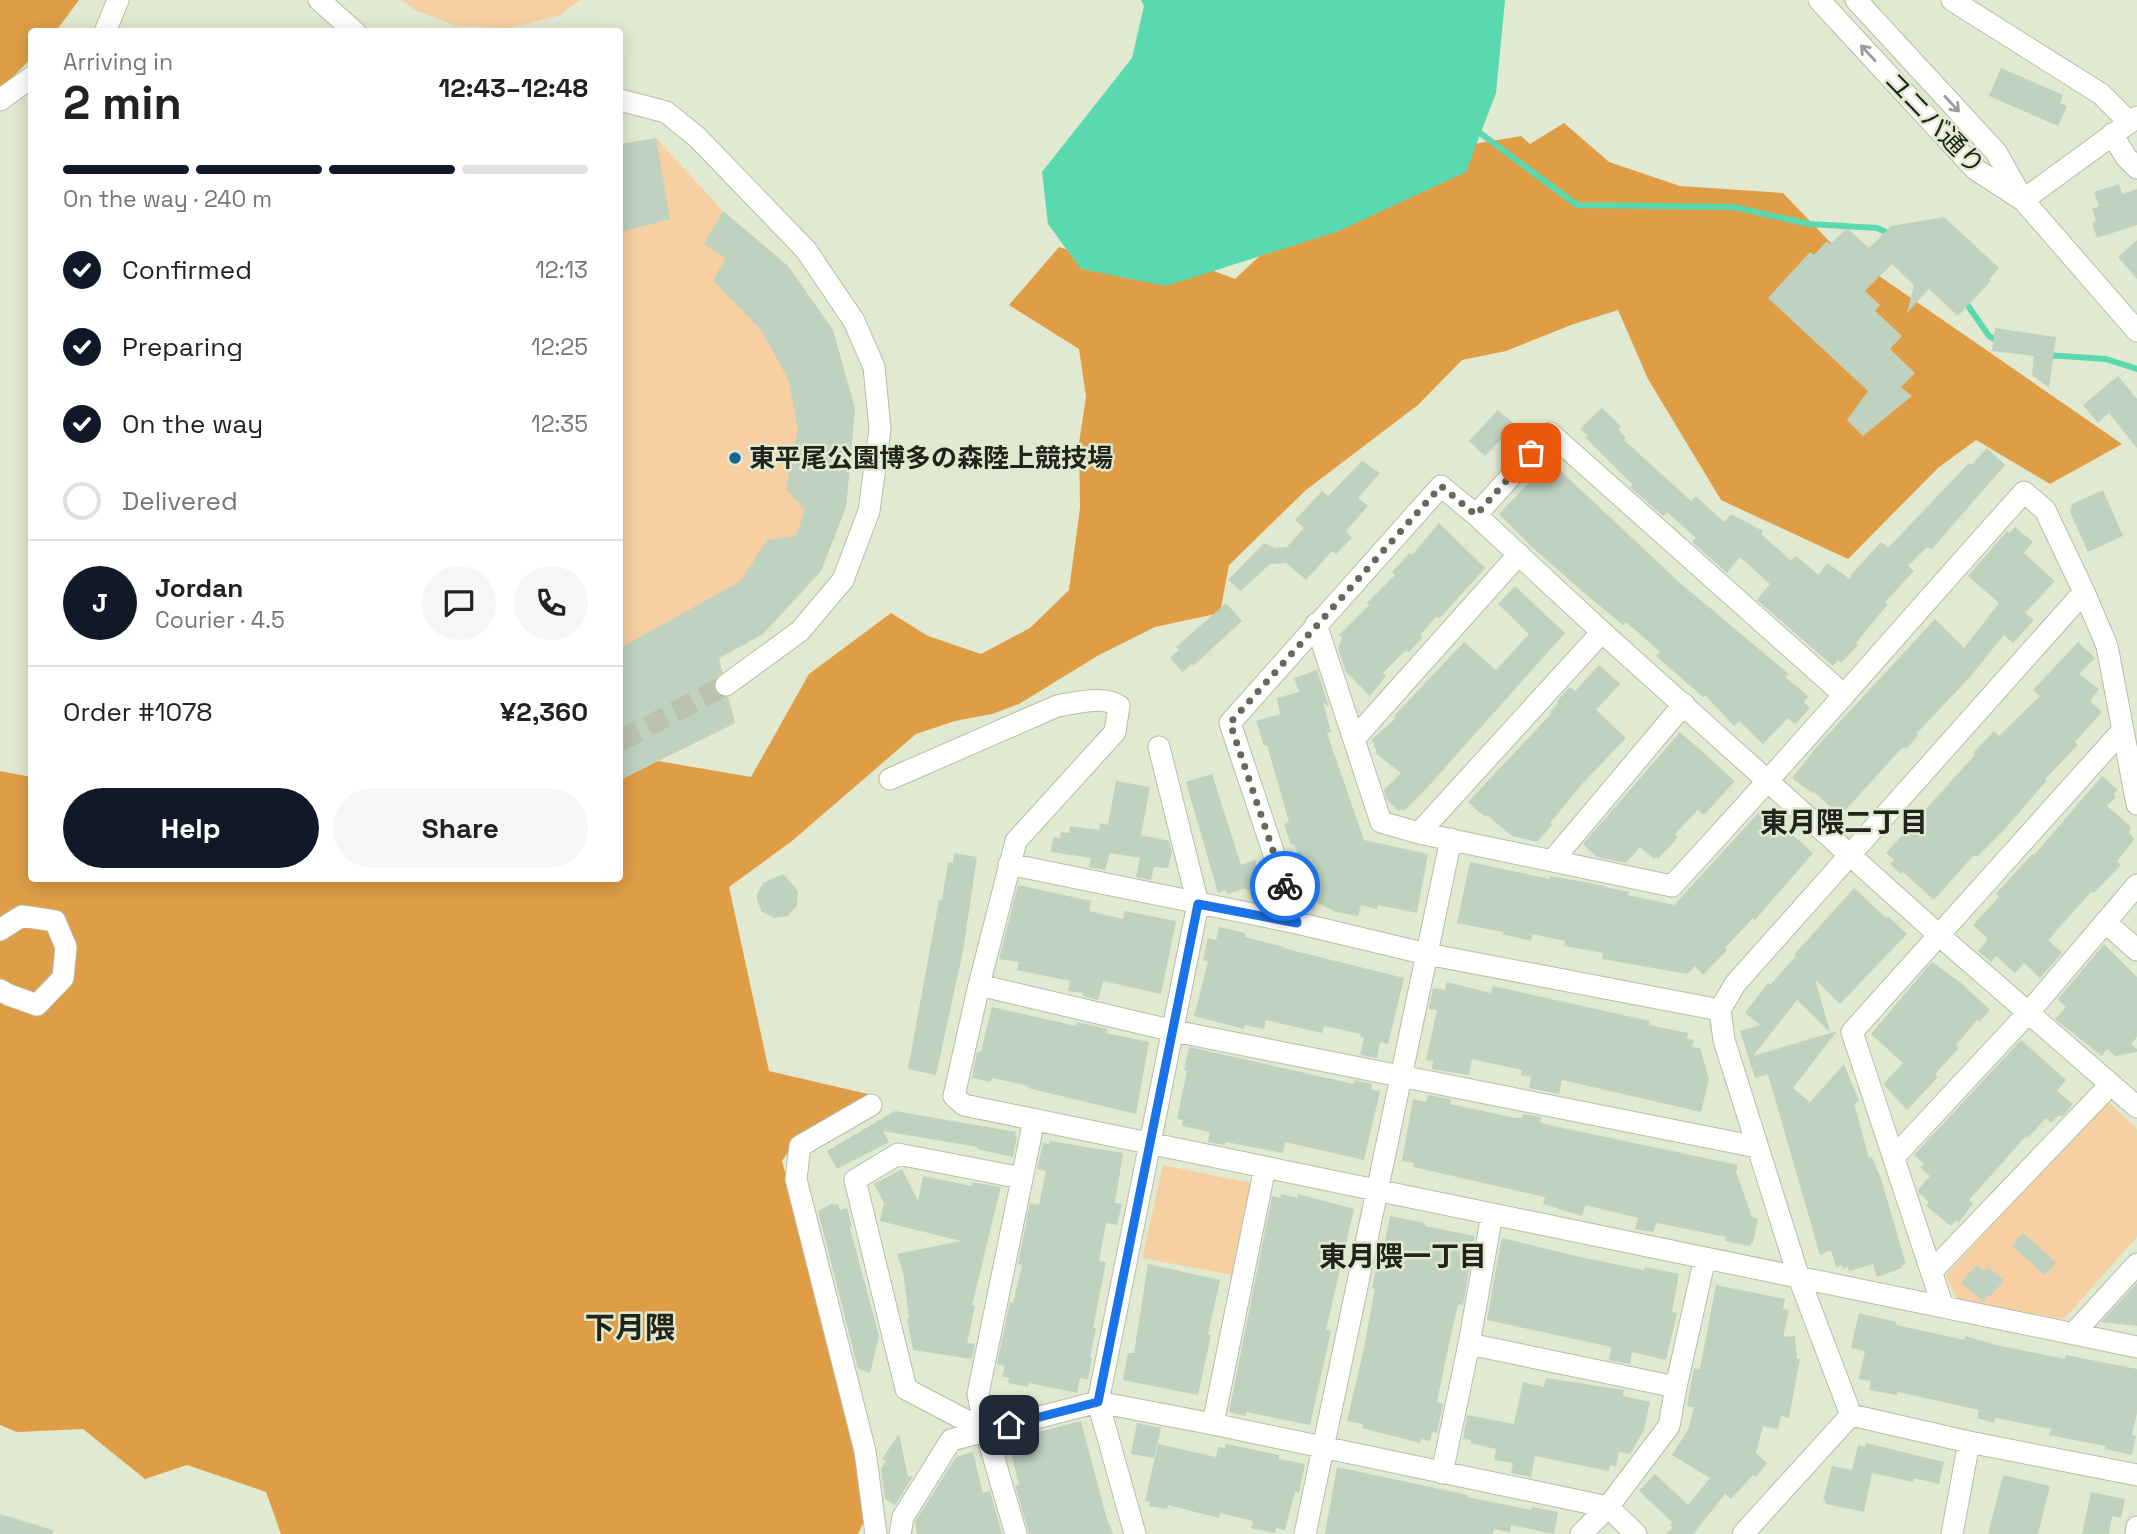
<!DOCTYPE html>
<meta charset="utf-8">
<style>
:root{--surface:#fff;--page:#f6f6f6;--text:#222;--muted:#767676;--line:#e0e0e0;--accent:#111827}
body{margin:0;font-family:"Space Grotesk","Noto Sans JP",sans-serif;background:var(--page);color:var(--text);height:100vh;display:flex;flex-direction:column;font-size:26px;white-space:nowrap}
*{box-sizing:border-box;margin:0}
p{font-size:23px;color:var(--muted)}
.icon{flex:none;width:38px;height:38px;fill:none;stroke:currentColor;stroke-width:2;stroke-linecap:round;stroke-linejoin:round}
.map{position:relative;flex:1;overflow:hidden}
.sheet{position:absolute;left:28px;top:28px;width:595px;height:854px;display:flex;flex-direction:column;background:var(--surface);border-radius:7px;box-shadow:0 4px 18px #0003}
.sheet>*{flex:none}
.pin{position:absolute;display:grid;place-items:center;width:60px;height:60px;color:#fff;margin:-30px;border-radius:14px;box-shadow:0 4px 10px #0006}
.courier{position:absolute;display:grid;place-items:center;width:70px;height:70px;margin:-35px;border:5px solid #1a73e8;border-radius:50%;background:#fff;color:#222;box-shadow:0 2px 9px #0007}
.headline em{font-style:normal;font-weight:600}
.headline div{display:flex;flex-direction:column-reverse}
.headline{display:flex;align-items:center;justify-content:space-between;height:119px;padding:0 35px}
h1{font-size:46px;font-weight:600;line-height:52px}
.bar{display:grid;grid-template-columns:repeat(4,1fr);gap:10px 7px;align-content:center;height:84px;padding:0 35px}
.bar i{height:9px;border-radius:5px;background:var(--line)}
.bar .current{background:var(--accent)}
.bar p{grid-column:span 4}
.line{display:flex;align-items:center;gap:18px;padding:0 35px;border-top:2px solid var(--line)}
.line div{flex:1}
.round{display:grid;place-items:center;flex:none;width:74px;height:74px;border-radius:37px;background:var(--page)}
ol{padding:0 35px;list-style:none}
li{display:flex;align-items:center;gap:21px;height:77px}
li p{margin-inline-start:auto}
li .icon{padding:7px;border-radius:50%;background:var(--accent);color:#fff;stroke-width:4}
li:last-child{color:var(--muted)}
li i{width:38px;height:38px;border:4px solid var(--line);border-radius:50%}
.button{display:flex;gap:14px;margin-top:auto;padding:14px 35px}
.button a{flex:1;height:80px;border-radius:42px;background:var(--accent);color:#fff;font-size:28px;font-weight:600;line-height:80px;text-align:center}
.button a+a{background:var(--page);color:var(--text)}
.map>svg:first-child{display:block}
.green{fill:#f6d0a3}
.forest{fill:#df9e46}
.water{fill:#5ad9b1}
.lines{fill:none;stroke-linecap:round;stroke-linejoin:round}
.stream{stroke:#5ad9b1;stroke-width:6}
.building{fill:#bfd1bf}
.minor-tunnel{stroke:#bbc2ad;stroke-width:21;stroke-dasharray:21 10;stroke-linecap:butt}
.minor-casing{stroke:#b6bda6;stroke-width:23}
.minor{stroke:#fff;stroke-width:21}
.oneway{stroke:#9b9c98}
.done{stroke:#65695b;stroke-width:7;stroke-dasharray:0 12.6}
.route{stroke:#1a73e8;stroke-width:9}
.poi-dot{fill:#146697;stroke:#e2e9d1;stroke-width:2.5}
.labels{text-anchor:middle;stroke-width:5;stroke-linejoin:round;paint-order:stroke}
.street-label{font-size:26px;fill:#21241b;stroke:#e2e9d1}
.poi-label{font-size:26px;font-weight:bold;fill:#21241b;stroke:#e2e9d1;text-anchor:start}
.neighbourhood-label{font-size:28px;font-weight:bold;fill:#21241b;stroke:#e2e9d1}
.quarter-label{font-size:30px;font-weight:bold;fill:#21241b;stroke:#e2e9d1}
</style>
<div class="map">
<svg width="2137" height="1534" viewBox="0 0 2137 1534">
<rect width="100%" height="100%" fill="#e2e9d1"/>
<path class="green" d="M402,0H580L561,15L509,28L457,26L415,10Z
M656,138L723,211L788,266L833,330L855,409L846,507L821,571L763,634L719,659L735,723L620,780V144Z
M2107,1101L2137,1129V1237L2064,1319L1958,1301L1946,1275Z
M1163,1165L1251,1183L1232,1275L1142,1258Z"/>
<path class="forest" d="M0,0H79L56,31L32,32L31,58L0,91Z
M1564,123L1609,162L1680,186L1783,193L1830,242L2122,444L2050,484L1976,440L1938,468L1848,559L1721,500L1648,379L1618,310L1571,325L1506,351L1462,360L1418,405L1306,490L1229,565L1220,613L1155,627L1099,655L1019,704L992,714L955,721L916,734L792,841L729,887L769,1071L872,1095L797,1139L782,1161L846,1409L866,1517L858,1534H281L266,1492L187,1465L145,1479L83,1429L17,1432L0,1425V771L31,777L32,878H620V780L658,761L751,777L809,674L891,613L928,636L981,654L1030,628L1069,590L1080,508L1079,443L1086,397L1079,349L1009,305L1059,247L1136,271L1193,263L1235,279L1297,221L1462,146L1521,136L1530,144Z"/>
<path class="water" d="M1141,0H1505L1496,93L1466,172L1339,231L1166,286L1081,269L1048,224L1042,172L1132,58L1144,6Z"/>
<g class="lines">
<path class="stream" d="M1476,130L1577,205L1733,207L1809,224L1877,228L1892,235
M1964,300L1989,336L1999,342
M2046,355L2106,359L2137,369"/>
</g>
<path class="building" d="M2001,68L2063,95L2060,103L2067,106L2058,126L1989,96Z
M656,138L670,219L620,232V144Z
M2119,184L2122,194L2137,189V225L2097,238L2092,223L2096,221L2092,209L2099,206L2094,192Z
M723,211L788,266L833,330L855,409L846,507L821,571L763,634L719,658L722,672L714,679L713,687L720,697L728,698L735,723L620,780V648L741,581L767,540L796,536L805,510L786,489L798,428L788,379L761,330L713,280L726,258L704,244Z
M1944,217L1999,268L1989,279L1991,281L1958,316L1929,289L1907,313L1914,285L1892,264L1865,291L1880,305L1875,311L1902,336L1890,349L1915,373L1901,387L1912,396L1863,436L1847,420L1868,391L1768,298L1810,252L1814,255L1827,241L1829,244L1834,241L1847,228L1869,248L1891,226Z
M2137,240V279L2118,257Z
M1995,328L2056,337L2049,388L2032,375L2034,356L1992,351Z
M2118,376L2137,399V448L2109,413L2098,423L2083,405Z
M1602,408L1621,426L1618,429L1626,438L1624,440L1691,501L1696,496L1724,522L1731,514L1763,531L1761,534L1791,561L1796,556L1819,575L1827,563L1850,579L1851,575L1881,542L1888,548L1969,463L1971,465L1987,448L2005,465L1932,549L1927,547L1908,566L1914,571L1885,602L1888,604L1856,643L1858,645L1841,663L1838,660L1833,666L1757,600L1770,584L1740,557L1727,573L1692,542L1696,538L1667,512L1663,516L1630,487L1633,485L1586,438L1588,436L1580,429Z
M1498,410L1515,425L1485,456L1469,441Z
M1362,461L1380,473L1358,498L1368,506L1346,531L1352,538L1336,554L1332,551L1306,580L1286,563L1270,564L1241,591L1228,580L1264,543L1275,548L1287,547L1304,528L1295,520L1322,491L1328,496Z
M1550,461L1679,582L1789,674L1785,677L1808,696L1804,702L1810,708L1795,724L1788,718L1763,744L1739,721L1734,726L1705,695L1703,697L1656,656L1660,652L1626,622L1623,625L1590,598L1532,547L1499,514Z
M2103,490L2123,536L2088,552L2070,512L2072,504Z
M1439,523L1485,568L1440,618L1436,617L1420,635L1422,638L1409,652L1405,651L1383,673L1386,676L1370,696L1346,672L1338,648L1342,638L1339,635L1369,605L1367,603L1395,575L1392,572L1410,553L1412,555Z
M2015,527L2033,542L2024,553L2055,581L2025,613L2034,620L2013,643L2004,635L1970,677L1917,733L1918,735L1907,748L1905,747L1900,750L1840,816L1813,791L1812,793L1792,778L1820,743L1935,619L1964,648L1999,603L1968,576L2007,531L2010,533Z
M1515,586L1565,633L1425,790L1404,811L1402,809L1399,811L1387,800L1384,790L1401,773L1375,753L1377,750L1373,746L1375,744L1371,740L1395,719L1394,716L1464,642L1496,670L1529,634L1498,604Z
M1226,603L1242,621L1193,666L1192,664L1182,672L1170,658L1179,650L1176,647Z
M2078,642L2095,658L2079,674L2099,689L2090,701L2102,712L2075,742L2078,745L2045,779L2047,780L2005,829L1977,857L1974,855L1934,900L1903,872L1901,874L1890,864L1894,860L1886,853L1975,755L1973,753L1994,731L1999,736L2040,696L2033,690Z
M1599,665L1620,684L1596,710L1626,738L1583,783L1550,823L1552,825L1537,842L1512,836L1487,815L1485,817L1468,802L1551,714L1550,712L1558,703L1557,701L1570,687L1575,691Z
M1317,670L1329,707L1323,702L1331,732L1327,733L1364,840L1428,854L1417,913L1378,905L1377,909L1361,905L1358,916L1336,912L1302,895L1314,890L1302,855L1299,856L1294,844L1291,845L1284,824L1289,822L1267,745L1264,746L1256,721L1280,714L1277,698L1299,692L1294,678Z
M1680,732L1735,781L1704,815L1698,810L1675,834L1678,837L1658,859L1656,857L1654,859L1640,847L1626,863L1597,857L1583,844Z
M1212,774L1241,865L1255,860L1263,886L1248,891L1246,888L1227,894L1226,890L1218,893L1186,782Z
M2102,776L2118,790L2114,794L2116,797L2107,806L2131,827L2129,833L2134,838L2132,843L2117,861L2121,865L2094,893L2092,891L2048,940L2062,953L2040,978L2024,963L2015,973L1996,956L1991,962L1978,951L1988,939L1973,925L1999,897L1996,894L2032,854L2034,855Z
M1116,781L1150,787L1141,835L1169,841L1172,852L1168,868L1154,867L1151,880L1136,877L1140,858L1110,853L1105,870L1089,867L1091,858L1051,852L1053,837L1060,838L1061,832L1069,833L1070,826L1099,830L1100,823L1108,825Z
M1763,808L1813,853L1755,920L1753,918L1725,948L1727,950L1703,975L1695,966L1687,974L1602,959L1603,953L1564,946L1565,941L1532,934L1531,941L1502,934L1503,932L1457,923L1470,862L1550,879V876L1606,886L1604,887L1629,892L1628,895L1674,905Z
M954,853L977,857L963,951L936,1075L908,1069L939,900H942L948,862L953,863Z
M783,874L798,891L797,906L788,916L774,918L762,912L757,900V894L763,883Z
M1018,885L1091,901L1089,911L1123,919L1124,911L1176,921L1161,994L1103,981L1098,1000L1083,996V993L1068,991L1070,981L1017,970L1019,962L999,959Z
M1854,888L1886,918L1888,916L1907,934L1840,1004L1815,979L1830,1032L1797,1000L1753,1056L1837,1031L1793,1088L1810,1102L1844,1064L1859,1101L1854,1104L1869,1158L1872,1157L1881,1179L1906,1264L1901,1266L1902,1268L1877,1277L1873,1264L1849,1271L1848,1267L1843,1269L1842,1265L1836,1267L1831,1250L1820,1255L1769,1078L1767,1074L1755,1078L1740,1031L1760,1025L1745,1013L1768,983L1770,985L1796,956L1794,955Z
M1219,927L1245,933V937L1284,947L1283,948L1404,978L1388,1044L1380,1042L1377,1058L1360,1055L1364,1038L1360,1037L1361,1034L1324,1026L1322,1033L1266,1020L1264,1029L1245,1025L1244,1029L1194,1016L1208,961L1203,960L1208,938L1216,940Z
M2104,944L2137,977V1037L2131,1044L2137,1049V1052L2115,1056L2107,1049L2102,1056L2055,1019L2066,1007L2058,999Z
M1932,962L1960,982L1990,1010L1979,1022L1977,1020L1956,1045L1959,1048L1935,1074L1938,1077L1907,1110L1883,1084L1903,1063L1871,1034Z
M1447,982L1491,993L1493,986L1650,1021L1649,1025L1688,1033L1687,1039L1694,1040L1692,1047L1700,1048L1709,1079L1701,1112L1562,1080L1559,1094L1529,1088L1531,1077L1521,1075L1522,1070L1472,1059L1469,1075L1432,1069L1433,1061L1426,1060L1437,1010L1429,1009L1433,988L1445,990Z
M992,1007L1076,1026L1077,1022L1107,1029L1106,1033L1149,1042L1136,1114L1028,1088L1029,1086L992,1078L991,1082L972,1078L977,1052H981Z
M2021,1040L2066,1080L2057,1091L2073,1104L2062,1117L2059,1115L2051,1123L2046,1118L2028,1138L2026,1136L1969,1200L1973,1204L1959,1222L1956,1220L1951,1226L1926,1206L1929,1202L1919,1193L1918,1190L1930,1176L1920,1167L1925,1165L1914,1155Z
M1189,1047L1354,1084L1355,1080L1372,1084L1371,1089L1380,1091L1364,1160L1285,1142L1283,1153L1226,1142L1225,1145L1208,1142L1210,1132L1182,1126L1183,1120L1177,1119L1187,1071L1184,1070Z
M1428,1095L1451,1099L1450,1104L1515,1118H1522L1523,1114L1541,1117L1540,1122L1549,1125L1738,1165L1736,1172L1752,1217L1758,1218L1753,1243H1751L1750,1246L1725,1241L1726,1237L1657,1223L1653,1232L1635,1229L1638,1218L1585,1205L1582,1216L1543,1204L1545,1197L1413,1167L1414,1163L1402,1161L1413,1099L1426,1102Z
M895,1111L1016,1132L1015,1136H1017L1013,1157L977,1149L978,1147L883,1131L889,1142L837,1169L827,1151Z
M1050,1141L1123,1153L1115,1203L1122,1204L1117,1225L1106,1223L1099,1261L1106,1262L1093,1328H1096L1090,1357L1092,1358L1088,1379L1080,1378L1077,1393L1029,1383L1028,1387L1008,1383L1009,1378L1002,1376L1005,1366L997,1364L1010,1302L1013,1303L1022,1265L1018,1264L1030,1203L1039,1205L1046,1171L1037,1169L1043,1143L1049,1144Z
M902,1169L918,1201L923,1176L971,1186L972,1182L1001,1187L972,1305L975,1306L967,1343L975,1344L972,1359L913,1350L907,1319L909,1318L903,1272L897,1254L961,1241L880,1221L884,1203L874,1184Z
M1281,1194L1298,1198V1194L1354,1209L1326,1330L1331,1331L1310,1425L1246,1412V1416L1229,1412L1272,1196L1280,1198Z
M833,1203L834,1205L838,1204L840,1210L847,1208L852,1227L850,1228L879,1336L870,1373L858,1369L818,1211Z
M1390,1216L1425,1223V1226L1475,1236L1463,1305L1458,1304L1447,1353L1437,1402L1443,1404L1437,1433L1432,1432L1430,1441L1421,1439L1420,1443L1362,1428L1363,1424L1347,1421L1363,1353L1375,1289L1372,1288L1377,1264L1380,1265Z
M2023,1233L2056,1262L2045,1275L2012,1246Z
M1503,1238L1580,1257L1644,1270L1645,1267L1679,1274L1672,1312L1677,1313L1666,1360L1632,1352L1630,1364L1609,1360L1611,1347L1487,1320L1501,1241Z
M1148,1264L1220,1280L1208,1334L1211,1335L1198,1395L1123,1380L1128,1353H1134Z
M1976,1265L1984,1271L1987,1267L2004,1280L1991,1296L1988,1295L1983,1301L1961,1283Z
M2137,1283V1326L2101,1322Z
M1716,1285L1785,1299L1783,1309L1789,1310L1783,1337L1795,1336L1797,1359H1800L1789,1418L1781,1416L1778,1429L1763,1426L1756,1453L1767,1463L1756,1477L1753,1475L1731,1499L1725,1494L1693,1534H1666L1673,1527L1670,1525L1672,1522L1639,1491L1655,1474L1688,1505L1710,1478L1672,1455L1689,1428L1694,1407L1687,1406L1694,1368L1700,1369Z
M1859,1313L1896,1322V1325L1965,1340V1336L1996,1345L2065,1359L2066,1355L2137,1369V1413L2132,1435L2136,1436L2132,1455L2105,1449V1446L2049,1435L2051,1429L1996,1418L1994,1423L1977,1418L1979,1410L1898,1392L1897,1395L1869,1390L1871,1381L1859,1379L1865,1351L1851,1348Z
M1546,1378L1624,1390L1623,1396L1650,1402L1644,1430L1630,1454L1619,1452L1616,1466L1610,1465L1609,1471L1535,1456L1531,1477L1511,1473L1513,1463L1494,1460L1496,1449L1470,1443L1471,1440L1463,1439L1467,1415L1514,1424L1523,1382L1544,1387Z
M1081,1421L1106,1516L1113,1534H1029L1015,1485H1019L1008,1440Z
M1137,1423L1161,1428L1154,1458L1131,1454Z
M899,1434L908,1477L913,1476L895,1505L885,1499L881,1469L886,1461L882,1459Z
M1866,1443L1944,1462L1939,1484L1914,1478L1913,1482L1872,1473L1864,1512L1826,1504V1501L1823,1500L1832,1466L1852,1470L1858,1445L1865,1447Z
M1158,1444L1216,1457L1218,1447L1225,1448L1226,1444L1279,1455V1459L1305,1464L1299,1493L1295,1492L1285,1530L1276,1528L1275,1533L1251,1528L1253,1521L1220,1513L1219,1518L1168,1505L1167,1509L1149,1506L1150,1502L1145,1501Z
M973,1452L983,1493L990,1491L1002,1534H917L915,1522L956,1457Z
M1337,1467L1468,1495L1467,1497L1531,1510L1532,1507L1558,1512L1554,1534L1511,1525L1510,1532L1494,1529L1493,1534H1325Z
M2003,1475L2050,1486L2038,1534H1988Z
M2091,1492L2125,1499L2121,1518L2112,1516L2109,1534H2082Z
M0,1514L53,1530L52,1534H0Z"/>
<g class="lines">
<path class="minor-tunnel" d="M620,741L726,685"/>
<g class="minor-casing">
<path id="minor" d="M319,0L355,32
M1819,0L1975,169L2021,199
M1856,0L1996,152L2023,200L2137,331
M1952,0L2101,94L2129,122
M105,32L118,0
M0,100L32,77
M620,100L666,112L697,137L806,250L854,321L874,367L880,429L869,511L843,580L800,631L726,685
M2112,134L2126,157L2137,168
M2023,200L2137,117
M1476,515L1550,433L1843,694
M1316,624L1381,822L1419,833L1672,886C1792,757 1906,623 2024,492L2045,510L2084,592L2107,646L2137,804
M1354,739L1519,554
M890,779L1057,706C1076,703 1103,695 1119,706L1115,732L1016,841L979,985L954,1096L964,1105L2137,1347
M1419,833L1602,632
M1552,861L1684,704
M1009,864L1297,923L1427,954L1720,1010
M2105,922L2137,950
M1297,923L1230,723L1441,486L1476,515L1602,632L1940,936L2137,1107
M0,930L22,916L55,921L66,947L63,978L37,1005L9,995L0,990
M979,985L1174,1031L1757,1147
M871,1105L800,1146L796,1179L865,1451L876,1534
M1894,1157L2029,1012L2137,885
M1932,1271L2111,1084
M1943,1307L1852,1032L2122,731
M2073,1334L2137,1264
M1469,1344L1676,1387
M1851,1415L1799,1278L1724,1040L1720,1010L1735,984L2084,592
M1851,1415L1969,1442L2137,1475
M1213,1424L1265,1167
M986,1431L906,1389L855,1180L898,1154L1022,1178
M1442,1473L1469,1344L1492,1214
M900,1534L903,1517L951,1440L1098,1402L1213,1424L1608,1507L1636,1534
M1016,1534L986,1431L978,1394L1034,1120
M1135,1534L1098,1402L1198,904L1159,747
M1305,1534L1451,839
M1581,1534L1608,1507L1669,1426L1676,1387L1705,1258
M1743,1534L1851,1415
M1952,1534L1969,1442
M2136,1534L2137,1527"/>
</g>
<use href="#minor" class="minor"/>
</g>
<defs><path id="oneway-shaft" d="M-6 0H5M1.5-3L5.5 0L1.5 3" fill="none" stroke-width="1.6" stroke-linecap="round" stroke-linejoin="round" transform="scale(1.75)"/></defs>
<g class="oneway">
<use href="#oneway-shaft" transform="translate(1868 53) rotate(-133)"/>
<use href="#oneway-shaft" transform="translate(1952 104) rotate(47)"/>
</g>
<g class="lines">
<path class="done" d="M1285,886L1230,723L1441,486L1476,515L1531,453"/>
<path class="route" d="M1009,1425L1098,1402L1198,904L1297,923L1285,886"/>
</g>
<circle class="poi-dot" cx="735" cy="458" r="7"/>
<g class="labels">
<g class="street-label">
<text transform="translate(1935 123) rotate(46)" y="9">ユニバ通り</text>
</g>
<g class="poi-label">
<text x="749" y="467">東平尾公園博多の森陸上競技場</text>
</g>
<g class="neighbourhood-label">
<text x="1844" y="832">東月隈二丁目</text>
<text x="1403" y="1266">東月隈一丁目</text>
</g>
<g class="quarter-label">
<text x="630" y="1338">下月隈</text>
</g>
</g>
</svg>
<div class="pin" style="left:1531px;top:453px;background:#ea580c"><svg class="icon" aria-label="bag" viewBox="0 0 24 24"><path d="M5 8h14l-1 12H6zM9 8a3 3 0 0 1 6 0"/></svg></div>
<div class="pin" style="left:1009px;top:1425px;background:#1f2937"><svg class="icon" aria-label="home" viewBox="0 0 24 24"><path d="M3 11l9-7 9 7M6 9v11h12V9"/></svg></div>
<div class="courier" style="left:1285px;top:886px"><svg class="icon" aria-label="bike" viewBox="0 0 24 24"><circle cx="6" cy="16" r="4"/><circle cx="18" cy="16" r="4"/><path d="M6 16l4-8h5l3 8M10 8l3 8H6M13 5h3"/></svg></div>
<section class="sheet">
<div class="headline"><div><h1>2 min</h1><p>Arriving in</p></div><em>12:43–12:48</em></div>
<div class="bar"><i class="current"></i><i class="current"></i><i class="current"></i><i></i><p>On the way · 240 m</p></div>
<ol>
<li><svg class="icon" aria-label="check" viewBox="0 0 24 24"><path d="M5 12l5 5 9-10"/></svg>Confirmed<p>12:13</p></li>
<li><svg class="icon" aria-label="check" viewBox="0 0 24 24"><path d="M5 12l5 5 9-10"/></svg>Preparing<p>12:25</p></li>
<li><svg class="icon" aria-label="check" viewBox="0 0 24 24"><path d="M5 12l5 5 9-10"/></svg>On the way<p>12:35</p></li>
<li><i></i>Delivered</li>
</ol>
<div class="line" style="height:126px"><b class="round" style="background:var(--accent);color:#fff">J</b><div><b>Jordan</b><p>Courier · 4.5</p></div><a class="round"><svg class="icon" aria-label="chat" viewBox="0 0 24 24"><path d="M4 5h16v11H9l-5 4z"/></svg></a><a class="round"><svg class="icon" aria-label="phone" viewBox="0 0 24 24"><path d="M5 4h4l2 5-3 2q2 4 5 5l2-3 5 2v4C11 20 4 13 5 4z"/></svg></a></div>
<div class="line" style="height:91px"><div>Order #1078</div><b>¥2,360</b></div>
<div class="button"><a>Help</a><a>Share</a></div>
</section>
</div>
